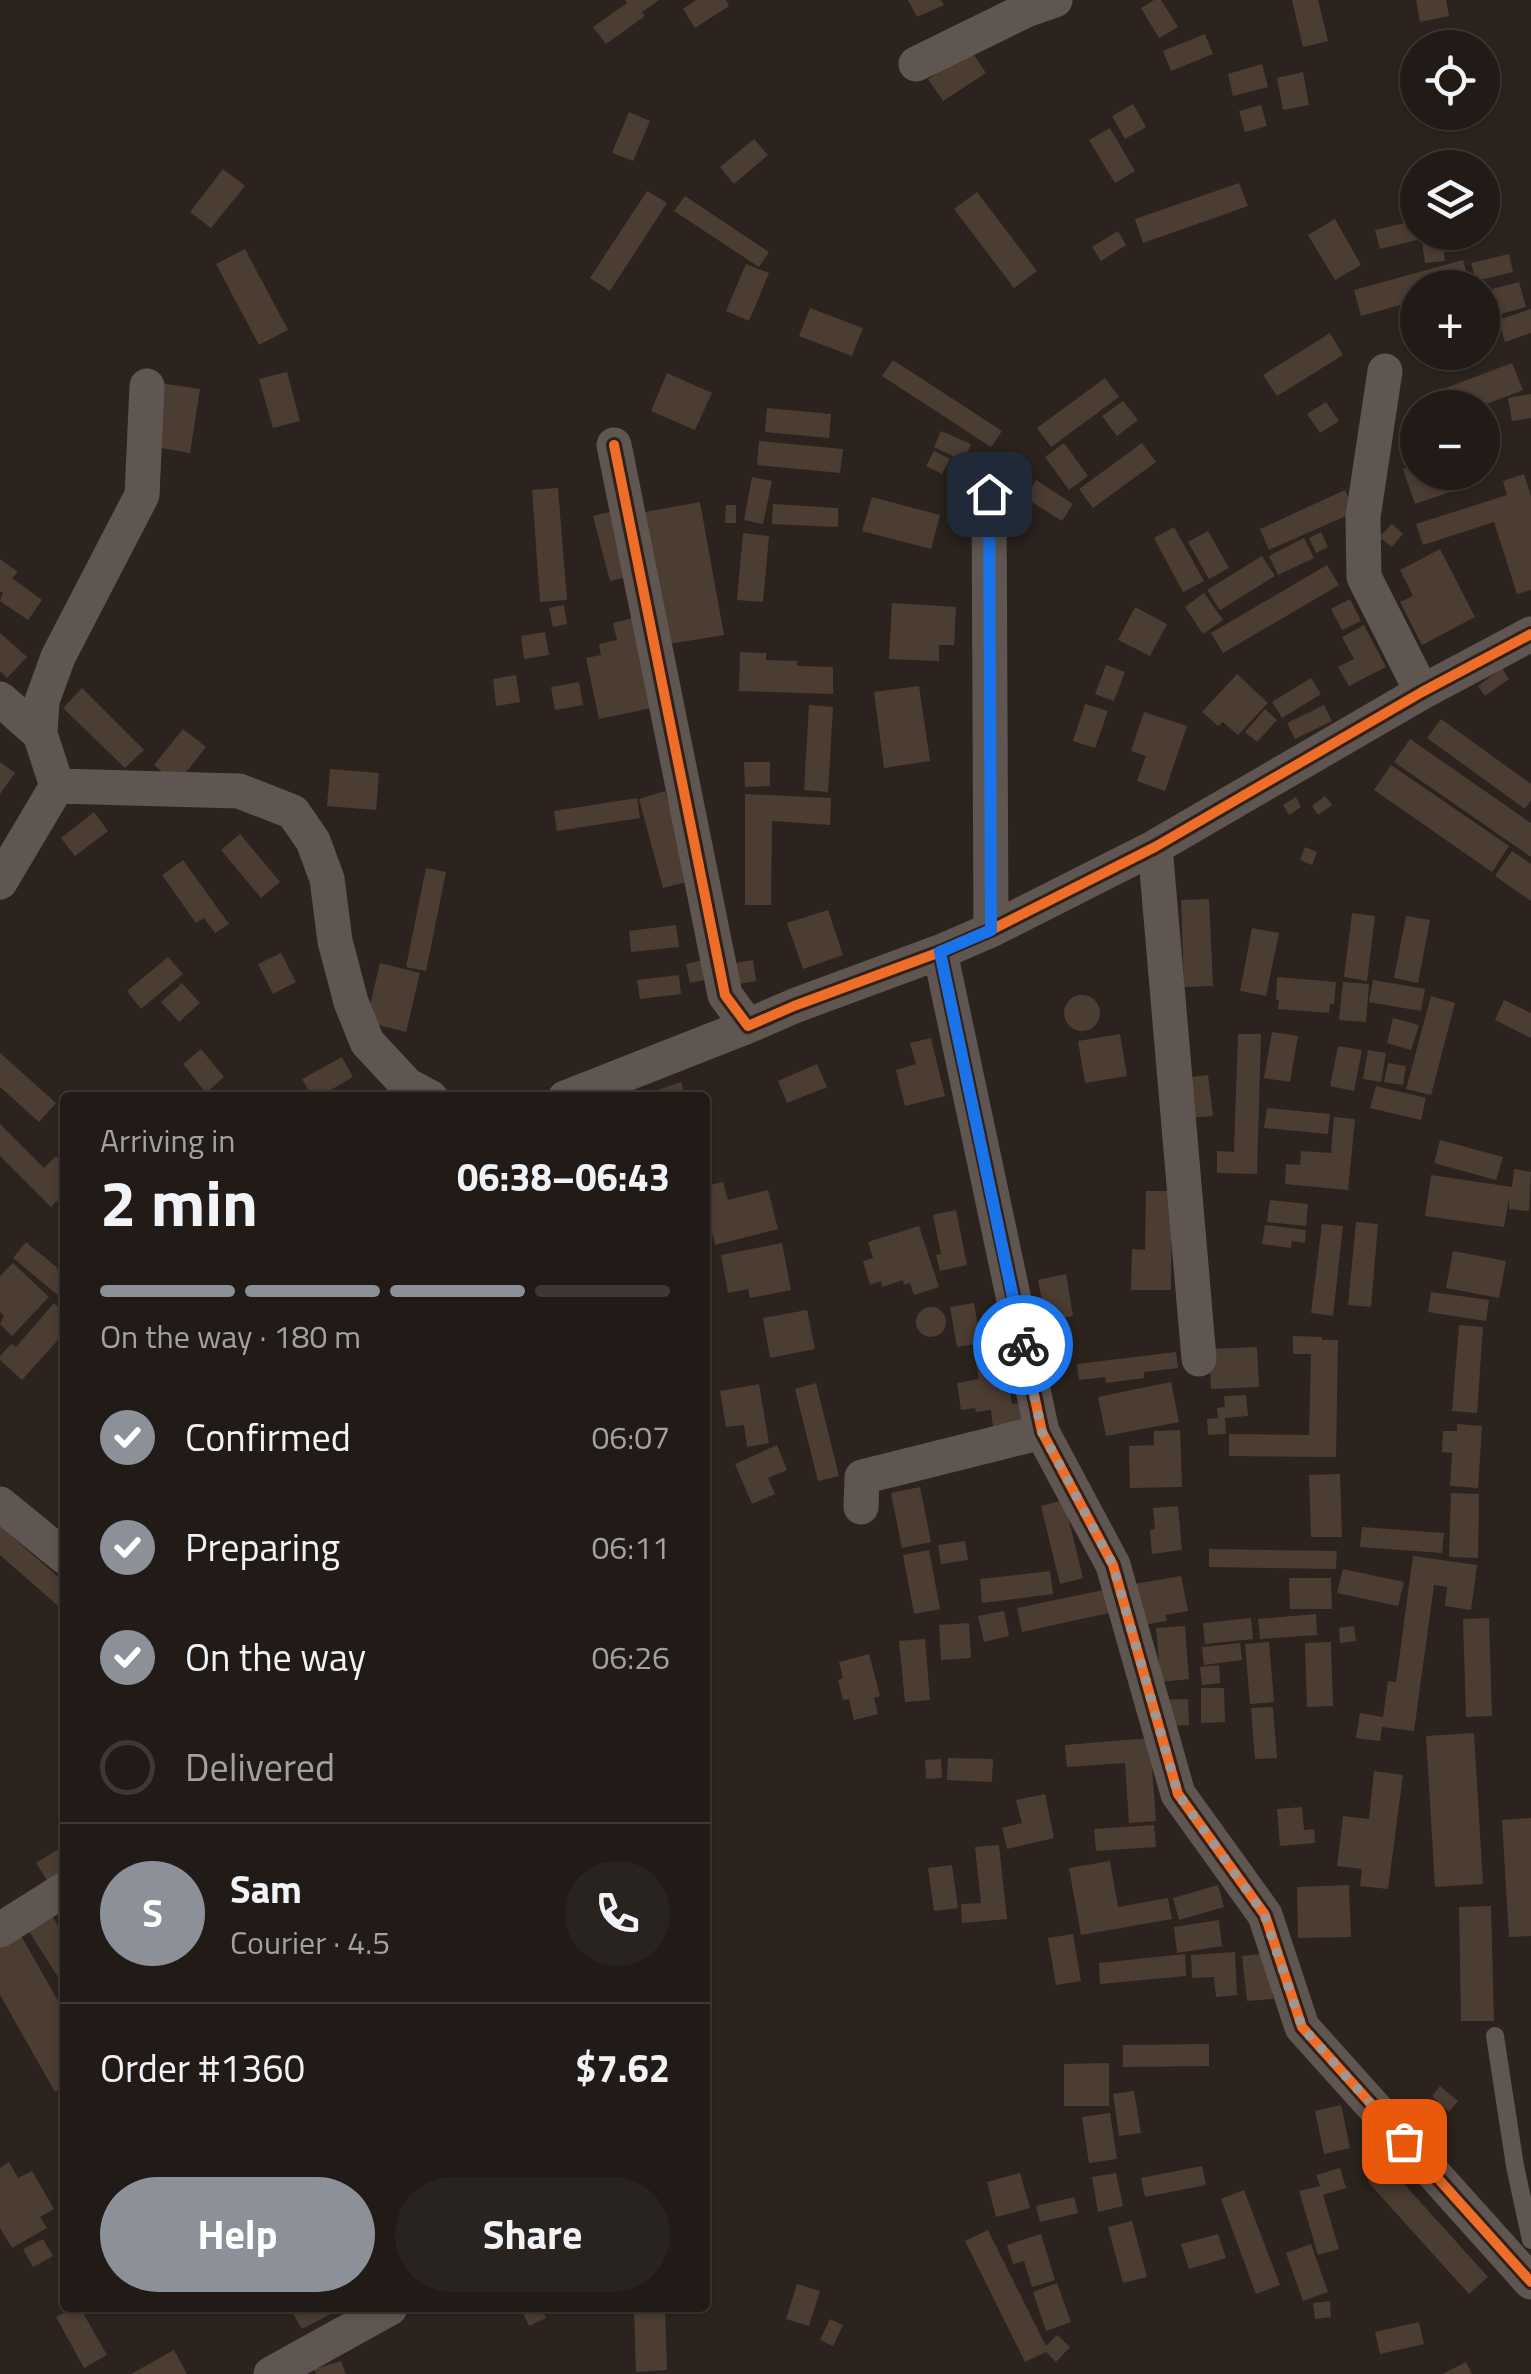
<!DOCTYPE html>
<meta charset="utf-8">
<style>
:root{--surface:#211a16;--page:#29231f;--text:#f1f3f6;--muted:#a2a1a1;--line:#3e3835;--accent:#8c9099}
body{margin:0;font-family:"Titillium Web",sans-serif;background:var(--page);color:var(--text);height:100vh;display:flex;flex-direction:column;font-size:38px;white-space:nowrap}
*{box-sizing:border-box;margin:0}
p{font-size:32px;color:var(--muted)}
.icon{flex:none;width:55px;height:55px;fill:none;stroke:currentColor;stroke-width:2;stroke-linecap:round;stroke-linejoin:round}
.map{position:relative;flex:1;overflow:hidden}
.details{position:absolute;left:60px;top:1092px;width:650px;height:1220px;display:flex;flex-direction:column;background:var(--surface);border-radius:10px;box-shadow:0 2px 8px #0004,0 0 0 2px var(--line)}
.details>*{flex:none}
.tools{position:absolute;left:1400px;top:30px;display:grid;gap:20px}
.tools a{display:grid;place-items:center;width:100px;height:100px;border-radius:50%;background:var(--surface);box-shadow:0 2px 8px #0004,0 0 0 2px var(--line);font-size:50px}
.pin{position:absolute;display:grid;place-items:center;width:85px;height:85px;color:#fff;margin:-42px;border-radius:20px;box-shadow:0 5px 15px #0006}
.courier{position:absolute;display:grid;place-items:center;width:100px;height:100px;margin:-50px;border:8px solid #1a73e8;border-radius:50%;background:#fff;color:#222;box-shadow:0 2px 12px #0007}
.summary em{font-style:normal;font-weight:700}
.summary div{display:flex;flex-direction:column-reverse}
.summary{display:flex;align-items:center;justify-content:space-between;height:170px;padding:0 40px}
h1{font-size:65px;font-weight:700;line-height:75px}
.bar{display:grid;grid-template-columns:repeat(4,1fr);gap:15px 10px;align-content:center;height:120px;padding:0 40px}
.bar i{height:12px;border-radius:8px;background:var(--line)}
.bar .current{background:var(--accent)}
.bar p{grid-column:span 4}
.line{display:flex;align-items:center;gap:25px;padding:0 40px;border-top:2px solid var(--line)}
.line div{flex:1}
.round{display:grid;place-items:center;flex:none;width:105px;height:105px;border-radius:52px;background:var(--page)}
ol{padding:0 40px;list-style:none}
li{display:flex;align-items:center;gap:30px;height:110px}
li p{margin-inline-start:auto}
li .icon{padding:10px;border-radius:50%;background:var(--accent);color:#fff;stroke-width:4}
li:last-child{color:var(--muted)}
li i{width:55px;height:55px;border:5px solid var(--line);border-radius:50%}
.primary-button{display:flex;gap:20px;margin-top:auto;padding:20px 40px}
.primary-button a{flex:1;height:115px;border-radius:60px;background:var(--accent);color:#fff;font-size:40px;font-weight:700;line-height:115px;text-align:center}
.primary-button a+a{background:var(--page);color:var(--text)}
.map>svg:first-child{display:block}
.building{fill:#4c3d32}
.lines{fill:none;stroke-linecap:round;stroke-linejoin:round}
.service{stroke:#605651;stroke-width:18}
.minor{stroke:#605651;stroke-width:35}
.cycleway-casing{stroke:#322118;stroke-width:16}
.cycleway{stroke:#ee6e29;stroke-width:10}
.done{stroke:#a19690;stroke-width:10;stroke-dasharray:0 18}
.route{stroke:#1a73e8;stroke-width:12}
</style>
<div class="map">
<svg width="1531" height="2374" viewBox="0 0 1531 2374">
<rect width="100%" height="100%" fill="#2c231e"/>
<path class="building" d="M625,0H659L642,12L645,16L606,44L593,27L627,3Z
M696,0H726L729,6L695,28L683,9Z
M908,0H941L944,5L917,17Z
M1154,0H1161L1178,27L1159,38L1141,8Z
M1292,0H1318L1328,41L1303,47Z
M1416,0H1446L1449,16L1420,22Z
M1205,34L1213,54L1171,71L1163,51Z
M971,51L986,73L943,101L928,79Z
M1262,64L1268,87L1233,96L1228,74Z
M1303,72L1309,105L1283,110L1277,78Z
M1133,104L1146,127L1125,139L1112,116Z
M1261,105L1267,126L1245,132L1239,111Z
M629,112L650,121L633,161L612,153Z
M1110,128L1135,171L1115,183L1089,140Z
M754,139L768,155L734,184L720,167Z
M223,169L245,186L211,228L190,212Z
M1239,183L1248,206L1143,243L1135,219Z
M647,191L667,203L610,291L590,278Z
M977,192L1037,271L1014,288L954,209Z
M685,196L769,252L759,267L674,211Z
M1335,219L1361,265L1335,280L1308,235Z
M1413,221L1417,240L1380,249L1375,230Z
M1118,231L1126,245L1101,261L1092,247Z
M1442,240L1445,261L1425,263L1422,242Z
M245,249L288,330L259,345L216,264Z
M1509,254L1513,272L1476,281L1471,263Z
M1463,260L1470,286L1418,288V300L1361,316L1354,290Z
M746,264L769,273L749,321L726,311Z
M1519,282L1526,307L1486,318L1488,325L1482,327V296L1494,293L1492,289Z
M810,308L863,328L852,356L799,336Z
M1531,309V333L1505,342L1498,320Z
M1330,333L1343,355L1277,396L1263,375Z
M893,360L1002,431L991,447L882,376Z
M1512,363L1523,390L1476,408H1441L1435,392Z
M287,372L300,421L273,428L259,379Z
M667,373L712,393L695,430L651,411Z
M1105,378L1119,397L1051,447L1037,428Z
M160,383L200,389L190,453L150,446Z
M1531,394V418L1512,421L1508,398Z
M1123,401L1138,420L1117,436L1102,416Z
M1326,402L1339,421L1320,433L1307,414Z
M767,408L831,414L829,438L765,432Z
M941,431L971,444L964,461L934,447Z
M759,441L843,449L840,473L757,465Z
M1064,443L1088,476L1069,490L1045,457Z
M1142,443L1156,462L1093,508L1079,489Z
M934,451L950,459L942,474L926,466Z
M1418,464V472H1480L1483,481L1415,504L1403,469Z
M1524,474L1531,496V590L1517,594L1494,522L1423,545L1416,524L1507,495L1503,481Z
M752,477L772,481L763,524L744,520Z
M1036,480L1073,504L1062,521L1025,498Z
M558,488L567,600L540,602L532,490Z
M1345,490L1355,512L1269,550L1260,529Z
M872,497L940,515L931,549L862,531Z
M700,502L724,635L669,644L645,512Z
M773,504L838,508V527L772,524Z
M726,505H736V523H725Z
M618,510L635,575L610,581L593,516Z
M1392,524L1403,534L1392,547L1379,537Z
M1174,527L1204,581L1183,592L1154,538Z
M1208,531L1229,568L1209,579L1188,542Z
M1321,532L1328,547L1316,553L1309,538Z
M743,533L769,536L763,602L737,600Z
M1304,538L1314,558L1278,575L1269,556Z
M1440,549L1475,617L1422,645L1400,602L1413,596L1400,570Z
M1262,556L1275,576L1220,610L1207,590Z
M0,559L18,572L12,578L42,600L28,620L0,601L3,593L0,591Z
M1327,565L1339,585L1223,653L1211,633Z
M1204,593L1223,620L1203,634L1185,607Z
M1350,599L1361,621L1342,630L1331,609Z
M892,603L956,607L954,645H939V661L889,659Z
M564,605L567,624L553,627L549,608Z
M1135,607L1167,624L1150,656L1118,640Z
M637,617L656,707L599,719L586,658L601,655L599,644L617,640L613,623Z
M1364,625L1386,667L1349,686L1338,667L1354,659L1342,637Z
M545,632L549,655L524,659L521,636Z
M0,633L27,657L7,678L0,671Z
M740,652L766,653V660L797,661V666L833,667V694L739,691Z
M1106,665L1125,672L1114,701L1095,694Z
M1502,668L1509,679L1485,696L1478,686Z
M1237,674L1268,703L1238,735L1223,722L1218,726L1202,712Z
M516,675L520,702L496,706L493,679Z
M1311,678L1321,694L1282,718L1272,702Z
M579,682L583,705L555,710L551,687Z
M919,686L930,761L884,768L874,692Z
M82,688L144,750L125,768L63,708Z
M1085,704L1108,711L1095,748L1073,741Z
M809,705L833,707L828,792L804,790Z
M1324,705L1332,721L1295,739L1287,723Z
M1265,709L1277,720L1257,742L1245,732Z
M1144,712L1187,726L1165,791L1137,781L1146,756L1131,751Z
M1441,719L1531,784V800L1525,809L1427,738Z
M183,729L206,747L177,784L154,765Z
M1410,739L1531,823V857L1394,762Z
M0,762L15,773L0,794Z
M744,762H770V786L745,787Z
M1391,765L1509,846L1492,872L1374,790Z
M330,769L379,773L376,810L327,806Z
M665,791L690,881L663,888L639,799Z
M745,794L831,798L830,825L772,821L771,905H745Z
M1325,796L1332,805L1318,815L1312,806Z
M1296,797L1301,807L1289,815L1283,805Z
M637,798L640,818L557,831L554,811Z
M94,812L108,831L75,856L61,838Z
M240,834L280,882L261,898L221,850Z
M1305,847L1317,852L1312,865L1300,860Z
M1512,851L1531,864V901L1495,876Z
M183,860L229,924L215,933L204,918L196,923L162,875Z
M426,868L446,872L426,971L406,967Z
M1209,899L1213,986L1184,987L1181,900Z
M828,910L843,955L803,969L787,923Z
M1352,913L1375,916L1367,981L1344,977Z
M1406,916L1430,920L1418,983L1394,978Z
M676,925L679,947L631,952L629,931Z
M1252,928L1279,933L1266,996L1240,991Z
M281,953L296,982L273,994L258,964Z
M168,957L183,974L141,1009L127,991Z
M712,958L717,977L690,983L686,964Z
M753,960L756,981L739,984L735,963Z
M380,963L420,973L406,1032L366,1022Z
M679,975L681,994L640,999L637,980Z
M1277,977L1336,982L1334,1004H1330L1329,1013L1278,1009L1279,1000H1276Z
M1373,980L1425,989L1421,1011L1369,1002Z
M1343,982L1369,984L1366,1022L1339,1020Z
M182,983L200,1003L179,1022L161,1002Z
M1064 1013a18 18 0 1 1 36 0a18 18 0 1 1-36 0Z
M1431,996L1455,1003L1431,1095L1406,1089Z
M1504,1000L1531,1013V1038L1495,1020Z
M1393,1018L1419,1025L1411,1050L1387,1043Z
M1272,1032L1298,1036L1290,1082L1264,1078Z
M1120,1034L1127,1076L1085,1083L1078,1041Z
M1238,1034H1261L1257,1174L1217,1173V1151L1234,1152Z
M931,1038L945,1096L905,1106L896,1070L916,1064L910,1043Z
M1338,1046L1362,1050L1354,1091L1330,1086Z
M201,1049L224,1077L206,1093L183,1064Z
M1368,1050L1386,1053L1381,1082L1363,1079Z
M0,1053L56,1103L39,1122L0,1087Z
M342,1057L353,1077L317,1098H313L302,1079Z
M1388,1063L1406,1066L1403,1085L1384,1082Z
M817,1064L827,1087L787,1103L778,1081Z
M1208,1075L1213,1116L1187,1118L1183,1078Z
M681,1082L686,1098H638V1097Z
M1376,1086L1426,1098L1421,1120L1370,1108Z
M1267,1108L1330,1114L1328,1134L1264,1128Z
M1334,1117L1355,1119L1348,1190L1285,1184L1286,1164L1300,1165L1301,1151L1331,1153Z
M0,1124L44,1168L56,1156L65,1165V1193L51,1207L0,1156Z
M1440,1140L1503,1157L1496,1180L1434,1163Z
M1514,1169L1531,1172L1529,1211L1509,1209V1198L1504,1227L1425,1216L1431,1175L1512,1187Z
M723,1182L728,1200L768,1190L778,1229L715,1245L705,1205V1186Z
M1146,1191H1172L1171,1290H1131L1132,1249L1145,1250Z
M1270,1200L1308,1204L1306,1226L1267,1222Z
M956,1210L967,1265L940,1271L936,1255L941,1254L933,1215Z
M1356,1222L1378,1224L1371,1307L1348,1305Z
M1322,1224L1343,1226L1333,1316L1311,1313Z
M1265,1225L1306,1230L1305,1243L1292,1241L1291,1248L1262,1244Z
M919,1226L939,1287L914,1295L910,1283L904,1285L903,1280L882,1287L881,1281L870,1285L863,1261L873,1258L868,1242Z
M26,1242L65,1274V1301L13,1258Z
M782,1243L791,1290L750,1298L748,1289L728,1293L721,1255Z
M1453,1251L1506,1261L1499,1298L1446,1288Z
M13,1263L49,1297L12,1336L0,1324L4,1316L0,1312V1276Z
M1066,1274L1073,1316L1046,1321L1038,1280Z
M1431,1292L1489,1300L1486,1321L1428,1312Z
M54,1303L65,1313V1332L22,1380L0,1360V1356L11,1344L16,1347Z
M974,1303L981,1343L957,1347L950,1307Z
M916 1322a15 15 0 1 1 30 0a15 15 0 1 1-30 0Z
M807,1310L815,1349L770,1358L763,1318Z
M1459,1325L1483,1327L1477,1413L1452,1411Z
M1293,1336L1322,1337V1340H1338L1336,1457L1229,1456V1434L1309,1435L1311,1354H1293Z
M1003,1347L1012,1404L1020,1403L1023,1421L993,1427L991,1410L976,1412L975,1408L961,1410L957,1383L979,1379L974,1352Z
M1257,1347L1259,1387L1211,1389L1209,1349Z
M1176,1352L1178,1368L1144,1372V1378L1106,1383L1105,1377L1079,1380L1077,1364Z
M1171,1382L1179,1422L1106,1436L1098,1397Z
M816,1383L839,1476L818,1481L795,1389Z
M759,1384L769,1443L747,1447L744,1425L726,1427L720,1391Z
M1246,1395L1248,1416L1225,1418L1226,1434L1208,1435L1207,1419L1218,1418L1217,1408L1225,1407L1224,1396Z
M1457,1424L1482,1426L1478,1488L1450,1486L1452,1453L1442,1452L1443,1431H1457Z
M1180,1430L1182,1487L1130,1488L1129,1446L1154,1445V1431Z
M777,1445L787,1470L768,1478L775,1494L752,1504L735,1464Z
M1340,1474L1342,1537H1311L1309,1475Z
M920,1487L931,1542L902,1548L891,1493Z
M1451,1493L1479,1494L1478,1558L1449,1557Z
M1064,1500L1083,1578L1060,1584L1041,1506Z
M1178,1506L1182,1550L1152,1554L1150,1530L1155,1529L1153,1508Z
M0,1526L65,1583V1612L0,1555Z
M1362,1527L1444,1533L1442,1553L1360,1547Z
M965,1541L968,1560L941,1564L938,1545Z
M1209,1549L1337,1551L1336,1569L1209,1567Z
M929,1550L940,1609L914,1614L903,1555Z
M1413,1556L1477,1565L1471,1610L1445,1606L1447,1587L1434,1585L1414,1731L1382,1727L1380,1741L1356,1738L1360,1713L1383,1717L1388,1681L1396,1682Z
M1343,1569L1404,1582L1398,1606L1337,1593Z
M1050,1571L1053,1594L982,1603L980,1579Z
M1181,1576L1188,1611L1165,1615L1167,1621L1142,1625L1134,1584Z
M1289,1578H1331L1332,1609H1290Z
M1113,1588L1118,1611L1022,1632L1017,1608Z
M1004,1611L1009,1636L984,1642L978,1616Z
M1316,1614L1317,1635L1260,1639L1258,1619Z
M1251,1618L1253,1639L1205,1644L1203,1623Z
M1489,1618L1492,1716L1466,1717L1463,1619Z
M969,1623L971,1658L941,1660L939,1625Z
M1185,1626L1189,1679L1161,1682L1156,1628Z
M1354,1626L1356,1641L1340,1643L1339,1628Z
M925,1639L930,1700L905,1702L899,1641Z
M1269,1642L1274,1702L1250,1704L1245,1644Z
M1331,1642L1333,1706L1307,1707L1305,1643Z
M1240,1643L1242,1660L1204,1665L1202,1647Z
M869,1654L880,1696L874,1698L878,1714L854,1720L849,1699L843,1700L838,1680L843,1678L839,1662Z
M1219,1665L1220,1683L1202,1685L1200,1667Z
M1201,1688H1224L1225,1722L1201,1723Z
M1188,1699L1189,1725L1162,1726L1161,1700Z
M1273,1707L1277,1758L1255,1759L1251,1708Z
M1474,1733L1483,1884L1435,1887L1426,1736Z
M1150,1738L1156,1821L1129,1823L1125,1763L1067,1767L1065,1745Z
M948,1758L993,1759L992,1782L947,1780Z
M941,1759L942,1778L926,1779L925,1760Z
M1374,1771L1403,1775L1388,1889L1360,1886L1362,1869L1337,1866L1343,1816L1369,1819Z
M1045,1794L1054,1838L1007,1849L1002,1828L1022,1823L1016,1800Z
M1302,1807L1304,1830L1314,1829L1315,1843L1280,1846L1277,1809Z
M1531,1818V1936L1509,1937L1502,1820Z
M1154,1825L1156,1847L1096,1851L1094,1829Z
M65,1845V1875L50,1885L36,1863Z
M999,1845L1007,1919L962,1923L961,1904L981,1903L975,1847Z
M1110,1861L1118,1907L1168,1898L1172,1919L1081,1935L1069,1868Z
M952,1865L958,1908L934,1911L928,1868Z
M1218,1885L1224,1907L1179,1920L1173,1898Z
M1349,1885L1351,1937L1298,1938L1297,1887Z
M1491,1906L1494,2021H1461L1459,1907Z
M52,1916L65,1936V1988L28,1930Z
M1219,1920L1222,1946L1177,1953L1174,1927Z
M20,1934L65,2013V2087L55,2092L0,1995V1945Z
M1073,1934L1081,1981L1056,1985L1048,1938Z
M1235,1952L1237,1995L1216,1997L1214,1977L1192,1978L1191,1955Z
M1268,1953L1273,1999L1247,2001L1242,1956Z
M1185,1954L1186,1976L1100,1984L1099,1963Z
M1209,2044V2066L1123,2067V2045Z
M1109,2063V2106H1064V2064Z
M1440,2086L1458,2101L1449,2112L1432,2096Z
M1134,2091L1141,2133L1119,2136L1113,2094Z
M1341,2105L1350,2148L1324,2154L1315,2111Z
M1110,2113L1117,2159L1089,2163L1082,2117Z
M9,2162L18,2178L32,2171L54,2209L40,2217L47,2228L12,2248L0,2228V2168Z
M1387,2165L1488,2277L1469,2294L1368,2182Z
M1202,2166L1206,2185L1145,2197L1141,2178Z
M1340,2168L1346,2188L1323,2195L1339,2249L1318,2255L1299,2191L1320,2186L1316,2175Z
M1020,2173L1030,2208L996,2217L987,2182Z
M1116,2173L1123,2206L1098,2212L1092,2177Z
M1244,2190L1280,2285L1256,2294L1221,2199Z
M1074,2197L1078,2213L1040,2222L1036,2206Z
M1132,2221L1147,2277L1123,2283L1108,2227Z
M988,2230L1046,2346L1057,2335L1070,2347L1056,2362L1046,2352L1025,2362L965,2241Z
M1041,2234L1055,2280L1032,2287L1024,2261L1013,2264L1007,2245Z
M1218,2234L1226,2258L1189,2269L1181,2244Z
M43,2239L53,2256L33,2267L23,2249Z
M1311,2244L1328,2292L1303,2301L1286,2253Z
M1057,2283L1071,2322L1046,2331L1033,2292Z
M797,2284L820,2291L809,2326L786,2319Z
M1330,2301L1331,2317L1315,2319L1313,2303Z
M73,2308H80L107,2355L84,2368L56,2317Z
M295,2308H342L302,2329L291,2310Z
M529,2308H541L546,2318L529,2326L522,2311Z
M665,2309L667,2370L636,2372L634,2310Z
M830,2319L843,2325L833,2346L820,2340Z
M1419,2322L1424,2344L1380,2354L1375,2332Z
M174,2350L187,2374H131Z
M341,2361L346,2374H316L314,2369Z
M1466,2362L1472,2374H1442Z"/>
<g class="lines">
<path class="service" d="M1495,2036L1515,2166L1531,2240"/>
<path class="minor" d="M916,64L1026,10L1055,0
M1385,371L1363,517L1364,577L1422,692
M614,445L725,995L748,1026L794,1006L940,952L991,930L1155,847L1422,692L1531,634
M989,494L991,930
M0,699L40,734
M57,786L239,791L293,812L313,841L327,879L335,941L351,1002L367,1042L407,1085L431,1098
M1155,847L1199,1359
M0,882L57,786L40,734L42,701L58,657L142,495L147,386
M940,952L1042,1432L1113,1565L1178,1794L1265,1915L1302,2027L1531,2282
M565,1098L748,1026
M0,1504L65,1557
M861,1507L862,1477L1042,1432
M0,1930L65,1889
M271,2374L390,2308"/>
<g class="cycleway-casing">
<path id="cycleway" d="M614,445L725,995L748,1026L794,1006L940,952L991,930L1155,847L1422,692L1531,634
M940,952L1042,1432L1113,1565L1178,1794L1265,1915L1302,2027L1531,2282"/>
</g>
<use href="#cycleway" class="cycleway"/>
</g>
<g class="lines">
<path class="done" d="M1023,1345L1042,1432L1113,1565L1178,1794L1264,1914L1302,2027L1404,2141"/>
<path class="route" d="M989,494L991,930L940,952L1023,1345"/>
</g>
</svg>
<div class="tools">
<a><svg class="icon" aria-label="locate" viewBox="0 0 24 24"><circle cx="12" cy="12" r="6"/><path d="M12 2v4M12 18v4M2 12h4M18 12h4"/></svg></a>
<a><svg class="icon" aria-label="layers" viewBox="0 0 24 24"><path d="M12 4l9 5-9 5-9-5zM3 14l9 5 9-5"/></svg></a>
<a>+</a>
<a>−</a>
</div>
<div class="pin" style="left:1404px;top:2141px;background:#ea580c"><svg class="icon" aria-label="bag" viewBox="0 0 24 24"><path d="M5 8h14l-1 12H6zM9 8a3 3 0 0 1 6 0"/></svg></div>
<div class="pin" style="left:989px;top:494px;background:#1f2937"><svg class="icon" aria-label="home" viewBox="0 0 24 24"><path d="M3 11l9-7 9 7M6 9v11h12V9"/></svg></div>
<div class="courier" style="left:1023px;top:1345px"><svg class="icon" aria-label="bike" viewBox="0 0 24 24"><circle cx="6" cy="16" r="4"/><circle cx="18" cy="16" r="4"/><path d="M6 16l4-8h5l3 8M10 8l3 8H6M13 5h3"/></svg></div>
<section class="details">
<div class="summary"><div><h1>2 min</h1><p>Arriving in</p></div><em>06:38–06:43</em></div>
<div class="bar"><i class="current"></i><i class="current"></i><i class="current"></i><i></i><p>On the way · 180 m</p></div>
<ol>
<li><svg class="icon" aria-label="check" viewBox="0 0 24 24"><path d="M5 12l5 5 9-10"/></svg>Confirmed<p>06:07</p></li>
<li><svg class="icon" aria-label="check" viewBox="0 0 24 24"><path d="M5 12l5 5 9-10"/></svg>Preparing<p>06:11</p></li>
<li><svg class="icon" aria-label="check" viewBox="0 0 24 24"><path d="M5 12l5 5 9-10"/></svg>On the way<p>06:26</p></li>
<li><i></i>Delivered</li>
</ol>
<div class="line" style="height:180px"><b class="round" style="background:var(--accent);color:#fff">S</b><div><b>Sam</b><p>Courier · 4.5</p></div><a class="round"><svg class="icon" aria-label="phone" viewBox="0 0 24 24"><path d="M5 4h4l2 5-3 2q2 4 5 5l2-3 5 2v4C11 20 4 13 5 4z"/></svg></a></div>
<div class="line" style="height:130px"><div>Order #1360</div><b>$7.62</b></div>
<div class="primary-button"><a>Help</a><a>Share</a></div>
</section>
</div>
